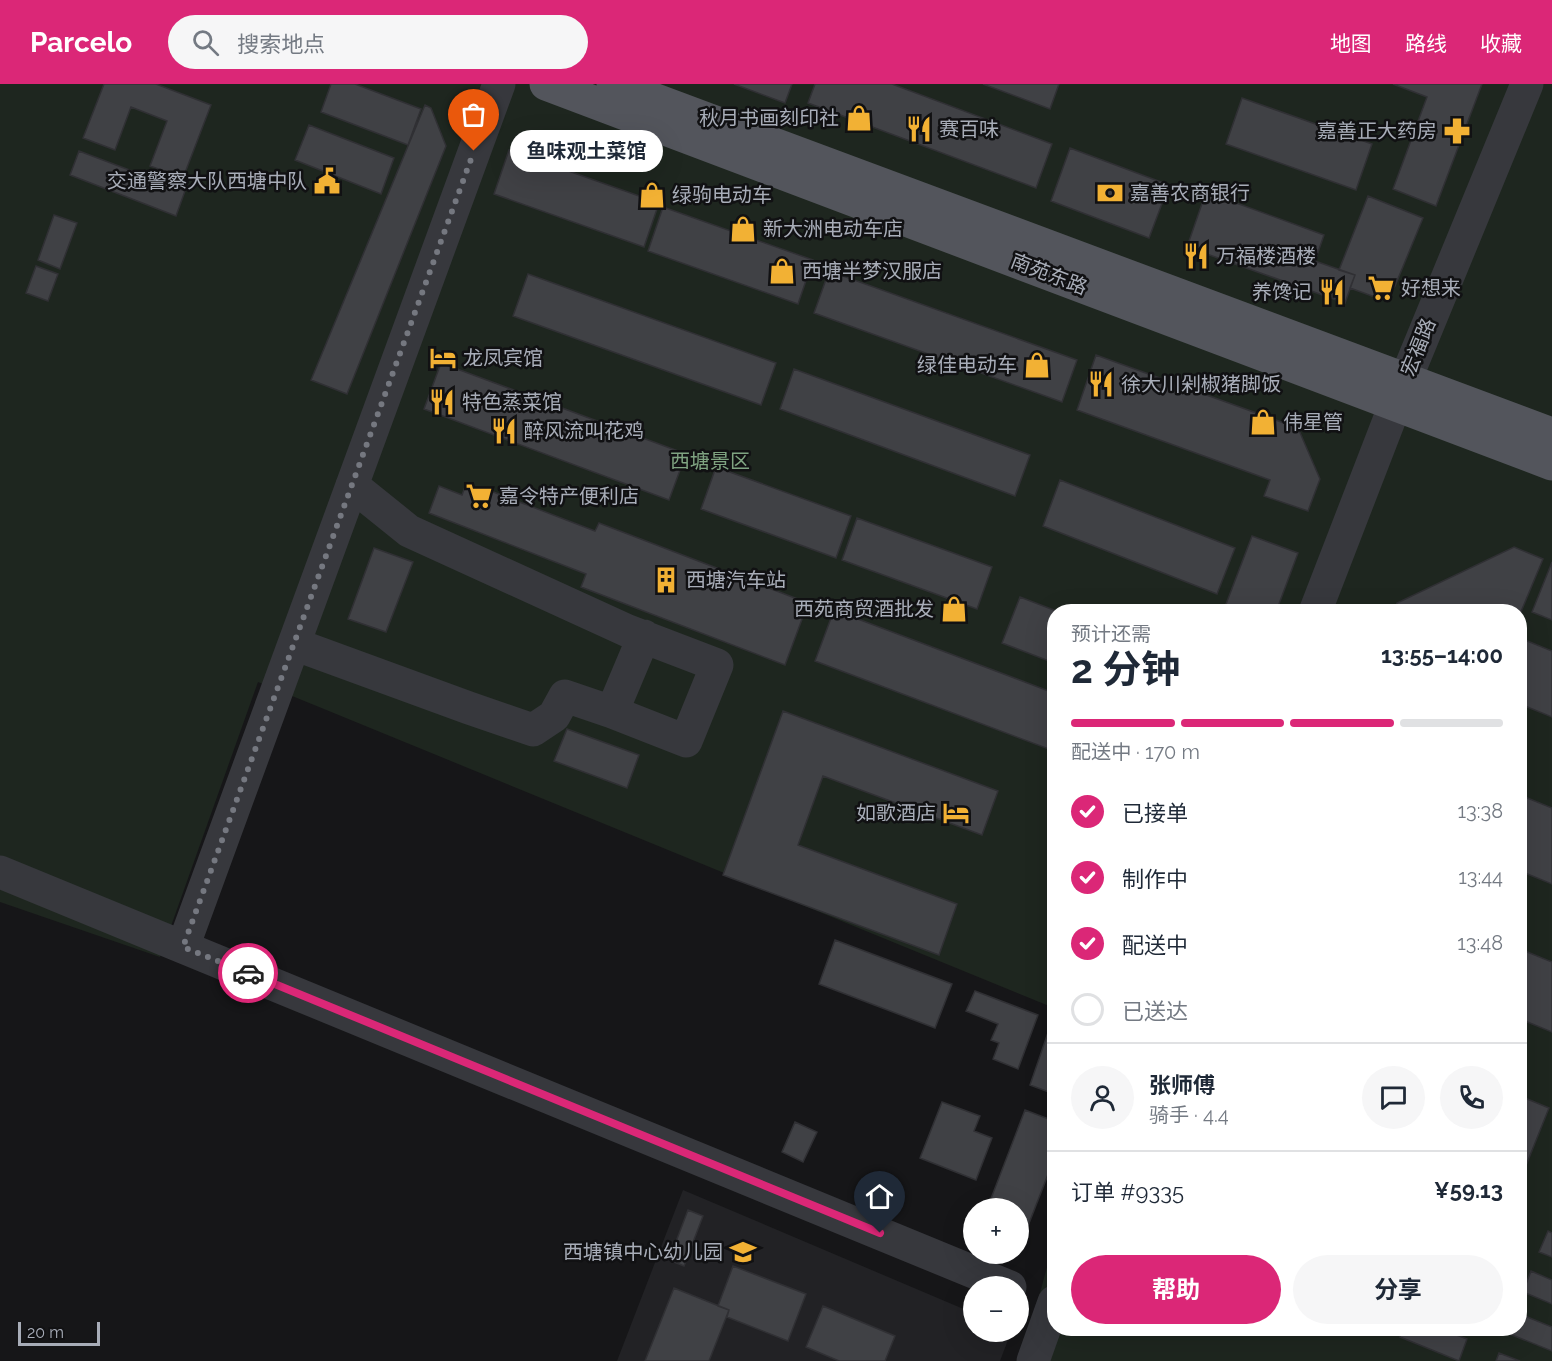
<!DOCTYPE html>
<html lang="zh">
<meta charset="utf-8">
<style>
:root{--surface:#fff;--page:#f6f6f7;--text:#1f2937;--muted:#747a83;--line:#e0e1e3;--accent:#db2777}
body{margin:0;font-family:Raleway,"Noto Sans SC",sans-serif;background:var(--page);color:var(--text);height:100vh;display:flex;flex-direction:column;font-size:22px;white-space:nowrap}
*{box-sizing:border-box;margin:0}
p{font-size:20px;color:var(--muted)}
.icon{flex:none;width:33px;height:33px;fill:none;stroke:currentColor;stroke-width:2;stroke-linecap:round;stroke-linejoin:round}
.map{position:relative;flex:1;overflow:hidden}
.panel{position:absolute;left:1047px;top:520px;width:480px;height:732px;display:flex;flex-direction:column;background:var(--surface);border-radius:24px;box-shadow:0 6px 24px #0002}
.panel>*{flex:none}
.buttons{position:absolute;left:963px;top:1114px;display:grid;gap:12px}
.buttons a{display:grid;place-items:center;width:66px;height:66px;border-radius:50%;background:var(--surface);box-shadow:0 6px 24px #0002;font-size:30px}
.scale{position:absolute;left:18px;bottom:15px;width:82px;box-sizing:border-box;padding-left:6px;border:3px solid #a8adb8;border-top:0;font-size:16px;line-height:21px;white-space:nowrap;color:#a8adb8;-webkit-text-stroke:4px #111113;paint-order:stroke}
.pin{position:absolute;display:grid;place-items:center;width:51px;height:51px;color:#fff;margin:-62px -26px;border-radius:50% 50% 50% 0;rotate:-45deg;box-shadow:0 0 6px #0007}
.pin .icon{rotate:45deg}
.courier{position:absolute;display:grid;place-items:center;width:60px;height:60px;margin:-30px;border:4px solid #db2777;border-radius:50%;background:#fff;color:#222;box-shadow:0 2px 8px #0007}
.bubble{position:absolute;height:42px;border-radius:21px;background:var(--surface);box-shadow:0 6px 24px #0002;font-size:20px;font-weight:700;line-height:42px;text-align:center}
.headline em{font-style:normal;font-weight:700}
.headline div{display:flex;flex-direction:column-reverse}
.headline{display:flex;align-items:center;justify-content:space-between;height:102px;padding:0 24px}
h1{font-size:39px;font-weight:700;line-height:45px}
.bar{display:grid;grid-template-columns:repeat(4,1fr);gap:9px 6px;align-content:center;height:72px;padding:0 24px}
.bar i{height:8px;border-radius:4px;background:var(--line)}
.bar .on{background:var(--accent)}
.bar p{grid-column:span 4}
.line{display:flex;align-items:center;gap:15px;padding:0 24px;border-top:2px solid var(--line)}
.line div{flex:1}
.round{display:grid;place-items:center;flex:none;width:63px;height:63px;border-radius:32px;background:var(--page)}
ol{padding:0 24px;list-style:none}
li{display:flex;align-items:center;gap:18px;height:66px}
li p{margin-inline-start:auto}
li .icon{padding:6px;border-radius:50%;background:var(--accent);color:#fff;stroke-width:4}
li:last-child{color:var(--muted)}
li i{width:33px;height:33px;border:3px solid var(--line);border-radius:50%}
.cta{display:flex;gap:12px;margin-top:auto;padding:12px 24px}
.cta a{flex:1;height:69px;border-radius:36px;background:var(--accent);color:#fff;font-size:24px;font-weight:700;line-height:69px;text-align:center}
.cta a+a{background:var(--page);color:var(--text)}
header{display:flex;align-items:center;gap:36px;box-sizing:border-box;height:84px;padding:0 30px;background:var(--accent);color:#fff}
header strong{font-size:28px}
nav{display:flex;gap:33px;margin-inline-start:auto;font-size:21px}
.search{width:420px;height:54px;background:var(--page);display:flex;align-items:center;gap:15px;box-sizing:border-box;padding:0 21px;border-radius:33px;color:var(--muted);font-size:22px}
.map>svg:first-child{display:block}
.built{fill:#222225}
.green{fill:#1e261f}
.building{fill:#404145;stroke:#303034;stroke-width:1.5}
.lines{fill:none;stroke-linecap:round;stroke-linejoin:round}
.minor{stroke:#37383d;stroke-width:33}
.major{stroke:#53555c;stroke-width:33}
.done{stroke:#757880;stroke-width:6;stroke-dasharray:0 10.8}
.route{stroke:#db2777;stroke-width:8}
.labels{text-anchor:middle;stroke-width:5;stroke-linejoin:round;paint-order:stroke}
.poi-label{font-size:20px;fill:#a8adb8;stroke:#111113;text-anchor:start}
.street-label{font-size:20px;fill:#a8adb8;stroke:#111113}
.park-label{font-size:20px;fill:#7fa381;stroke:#111113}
</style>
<header>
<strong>Parcelo</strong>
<div class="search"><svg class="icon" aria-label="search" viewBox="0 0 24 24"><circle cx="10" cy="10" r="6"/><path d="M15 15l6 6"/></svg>搜索地点</div>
<nav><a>地图</a><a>路线</a><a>收藏</a></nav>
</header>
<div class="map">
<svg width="1552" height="1277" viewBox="0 0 1552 1277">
<rect width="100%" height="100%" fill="#161618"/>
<path class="built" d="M683,1106L973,1229L974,1248H1011L1000,1277H617Z"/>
<path class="green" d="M0,0H1552V1277H1021L1054,1158V1245H1520V528H1054V924L258,598L160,873L0,818Z"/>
<path class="building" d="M104,0H156L211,21L183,94L150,82L167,37L131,23L115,66L83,54Z
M331,0H355L421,25L408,61L321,28Z
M734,0H792L785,19Z
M815,0H892L1052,60L1036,104L808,19Z
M983,0H1059L1050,25Z
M1393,0H1482L1436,122L1393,105L1427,13Z
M1242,14L1372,60L1356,106L1226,60Z
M425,21L431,24L446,62L347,310L311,296Z
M309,41L394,74L381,110L295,76Z
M1070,64L1169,101L1149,154L1051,117Z
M509,66L659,119L644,163L494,110Z
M79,67L185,107L176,132L70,91Z
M1206,108L1324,151L1315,177L1355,191L1345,219L1187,163Z
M1368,112L1423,134L1395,202L1385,212H1372L1350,204L1355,191L1339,186Z
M663,123L813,176L798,220L648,167Z
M54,131L77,139L60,185L38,176Z
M36,182L58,190L48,217L26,209Z
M829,187L1077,276L1062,318L814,229Z
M528,190L776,279L761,321L513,232Z
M1096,271L1298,344L1320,395L1308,427L1264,412L1270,396L1077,326Z
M441,279L686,370L669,416L424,325Z
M794,285L1030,371L1015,412L780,325Z
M716,383L851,432L836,474L701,425Z
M1060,396L1235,464L1217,510L1043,442Z
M439,402L462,411L465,403L481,409L483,404L595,447L599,439L808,519L785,581L581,503L586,490L429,429Z
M857,434L992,483L977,525L842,476Z
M1252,452L1298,469L1276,528H1223Z
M1514,463L1543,475L1520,530V528H1394L1397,519Z
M374,464L413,478L386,548L348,535Z
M1552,478V536L1532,528Z
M1020,513L1059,528H1054V579L1002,559Z
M834,526L1054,609V667L815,577Z
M1520,554L1552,567V633L1520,620Z
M783,627L998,707L982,751L823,692L798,761L957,820L939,871L723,791Z
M567,645L639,671L627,704L554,677Z
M1520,711L1552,724V800L1520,787Z
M835,856L952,900L935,944L819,900Z
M1520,865L1552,878V948L1520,935Z
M975,907L1038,931L1018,985L993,975L999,959L991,956L998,940L966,927Z
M1052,937L1054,938V1010L1030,1001Z
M1520,1012L1549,1024L1525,1084L1520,1082Z
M942,1018L980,1032L974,1047L992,1054L976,1096L920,1074Z
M1025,1026L1054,1037V1075L1019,1165L1018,1125H987Z
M795,1038L817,1048L803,1078L782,1068Z
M688,1126L703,1132L684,1182L669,1176Z
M1548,1147L1552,1149V1173L1539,1168Z
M733,1182L806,1210L788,1257L727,1233L729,1226L718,1222Z
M1531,1187L1552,1196V1220L1523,1208Z
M674,1204L729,1226L709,1277H645Z
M823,1222L895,1252L885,1277H839L806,1263Z
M1520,1230L1552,1243V1267L1507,1249L1508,1245H1520Z
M1403,1245H1441L1467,1255L1459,1277L1400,1253Z
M1499,1269L1520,1277H1496Z"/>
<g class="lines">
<path class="minor" d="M352,401L409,447L628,547L717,581L686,657L612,628
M1315,528L1395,321L1527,0
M294,560L469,624L533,646L554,632L565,612L612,628L644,552
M0,788L1010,1203
M183,863L499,0
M1033,1277L1054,1218"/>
<path class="major" d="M546,0L1552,380
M613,0L1552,350"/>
</g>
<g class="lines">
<path class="done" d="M248,889L183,863L474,67"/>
<path class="route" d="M248,889L880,1149"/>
</g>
<defs>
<g id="shop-bare" transform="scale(2.07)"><path d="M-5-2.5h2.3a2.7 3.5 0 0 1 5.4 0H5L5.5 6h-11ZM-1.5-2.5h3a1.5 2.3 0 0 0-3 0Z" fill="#f2b134" stroke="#111113" stroke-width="2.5" paint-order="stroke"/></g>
<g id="restaurant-bare" transform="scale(2.07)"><path d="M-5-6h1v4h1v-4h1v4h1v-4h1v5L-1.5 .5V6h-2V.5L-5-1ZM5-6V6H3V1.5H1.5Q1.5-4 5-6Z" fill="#f2b134" stroke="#111113" stroke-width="2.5" paint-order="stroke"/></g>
<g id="pharmacy-bare" transform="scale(2.07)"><path d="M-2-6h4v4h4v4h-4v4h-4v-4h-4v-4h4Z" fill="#f2b134" stroke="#111113" stroke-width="2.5" paint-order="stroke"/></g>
<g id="civic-bare" transform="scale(2.07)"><path d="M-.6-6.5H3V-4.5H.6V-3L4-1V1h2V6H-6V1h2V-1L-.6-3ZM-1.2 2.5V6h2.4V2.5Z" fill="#f2b134" stroke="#111113" stroke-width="2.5" paint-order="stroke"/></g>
<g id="bank-bare" transform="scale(2.07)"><path d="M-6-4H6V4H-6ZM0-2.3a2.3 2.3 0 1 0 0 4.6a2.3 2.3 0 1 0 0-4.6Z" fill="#f2b134" stroke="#111113" stroke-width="2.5" paint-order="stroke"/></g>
<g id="supermarket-bare" transform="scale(2.07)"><path d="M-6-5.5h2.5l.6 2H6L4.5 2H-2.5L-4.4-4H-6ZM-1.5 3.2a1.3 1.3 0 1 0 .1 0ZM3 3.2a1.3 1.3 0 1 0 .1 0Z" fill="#f2b134" stroke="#111113" stroke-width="2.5" paint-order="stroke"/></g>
<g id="hotel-bare" transform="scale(2.07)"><path d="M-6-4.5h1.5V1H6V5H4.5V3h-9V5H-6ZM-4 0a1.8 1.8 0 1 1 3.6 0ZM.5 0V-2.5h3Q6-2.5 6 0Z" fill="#f2b134" stroke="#111113" stroke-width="2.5" paint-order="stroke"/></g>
<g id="building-bare" transform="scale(2.07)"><path d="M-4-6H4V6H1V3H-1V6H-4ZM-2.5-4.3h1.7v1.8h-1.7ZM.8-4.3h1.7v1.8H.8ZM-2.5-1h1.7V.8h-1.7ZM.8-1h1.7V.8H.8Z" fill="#f2b134" stroke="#111113" stroke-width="2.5" paint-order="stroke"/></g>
<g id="school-bare" transform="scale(2.07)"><path d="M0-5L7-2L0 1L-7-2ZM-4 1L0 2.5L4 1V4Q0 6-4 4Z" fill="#f2b134" stroke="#111113" stroke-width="2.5" paint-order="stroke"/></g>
</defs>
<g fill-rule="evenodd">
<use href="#shop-bare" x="859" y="34"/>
<use href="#restaurant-bare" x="919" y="45"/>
<use href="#pharmacy-bare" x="1457" y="47"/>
<use href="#civic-bare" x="327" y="97"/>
<use href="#bank-bare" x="1110" y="109"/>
<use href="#shop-bare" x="652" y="111"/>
<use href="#shop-bare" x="743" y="145"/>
<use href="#restaurant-bare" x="1196" y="172"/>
<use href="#shop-bare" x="782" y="187"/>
<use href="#supermarket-bare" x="1381" y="204"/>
<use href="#restaurant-bare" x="1332" y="208"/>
<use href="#hotel-bare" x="443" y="274"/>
<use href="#shop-bare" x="1037" y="281"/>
<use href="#restaurant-bare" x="1101" y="300"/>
<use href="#restaurant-bare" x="442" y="318"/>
<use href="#shop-bare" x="1263" y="338"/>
<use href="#restaurant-bare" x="504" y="347"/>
<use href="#supermarket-bare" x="479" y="412"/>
<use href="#building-bare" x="666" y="496"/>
<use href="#shop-bare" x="954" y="525"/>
<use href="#hotel-bare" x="956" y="729"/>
<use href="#school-bare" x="743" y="1168"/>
</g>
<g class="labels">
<g class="poi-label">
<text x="839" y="41" text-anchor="end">秋月书画刻印社</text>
<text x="939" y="52">赛百味</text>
<text x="1437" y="54" text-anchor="end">嘉善正大药房</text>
<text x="307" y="104" text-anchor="end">交通警察大队西塘中队</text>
<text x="1130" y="116">嘉善农商银行</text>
<text x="672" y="118">绿驹电动车</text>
<text x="763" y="152">新大洲电动车店</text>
<text x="1216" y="179">万福楼酒楼</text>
<text x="802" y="194">西塘半梦汉服店</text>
<text x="1401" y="211">好想来</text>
<text x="1312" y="215" text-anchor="end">养馋记</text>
<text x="463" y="281">龙凤宾馆</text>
<text x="1017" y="288" text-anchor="end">绿佳电动车</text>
<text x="1121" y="307">徐大川剁椒猪脚饭</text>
<text x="462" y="325">特色蒸菜馆</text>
<text x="1283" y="345">伟星管</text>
<text x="524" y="354">醉风流叫花鸡</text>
<text x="499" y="419">嘉令特产便利店</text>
<text x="686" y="503">西塘汽车站</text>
<text x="934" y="532" text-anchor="end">西苑商贸酒批发</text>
<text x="936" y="736" text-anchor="end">如歌酒店</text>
<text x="723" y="1175" text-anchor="end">西塘镇中心幼儿园</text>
</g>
<g class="street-label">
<text transform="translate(1049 190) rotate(21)" y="7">南苑东路</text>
<text transform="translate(1418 263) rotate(-68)" y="7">宏福路</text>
</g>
<g class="park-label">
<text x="710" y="384">西塘景区</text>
</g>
</g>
</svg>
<div class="buttons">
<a>+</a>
<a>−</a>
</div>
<div class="scale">20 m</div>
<div class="pin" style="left:474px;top:67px;background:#ea580c"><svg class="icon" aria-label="bag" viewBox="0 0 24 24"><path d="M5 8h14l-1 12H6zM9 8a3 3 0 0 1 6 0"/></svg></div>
<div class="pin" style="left:880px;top:1149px;background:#1f2937"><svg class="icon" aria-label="home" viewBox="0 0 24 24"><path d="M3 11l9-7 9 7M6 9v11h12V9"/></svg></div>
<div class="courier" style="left:248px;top:889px"><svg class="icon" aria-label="car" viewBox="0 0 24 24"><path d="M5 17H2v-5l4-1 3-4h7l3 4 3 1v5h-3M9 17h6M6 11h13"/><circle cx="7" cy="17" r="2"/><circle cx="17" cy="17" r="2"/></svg></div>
<div class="bubble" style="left:510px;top:46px;width:153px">鱼味观土菜馆</div>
<section class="panel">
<div class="headline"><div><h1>2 分钟</h1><p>预计还需</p></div><em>13:55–14:00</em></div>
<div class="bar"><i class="on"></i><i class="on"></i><i class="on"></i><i></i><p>配送中 · 170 m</p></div>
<ol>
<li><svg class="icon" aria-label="check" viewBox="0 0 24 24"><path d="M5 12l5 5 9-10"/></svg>已接单<p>13:38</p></li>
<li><svg class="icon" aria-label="check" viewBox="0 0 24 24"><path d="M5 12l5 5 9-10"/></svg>制作中<p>13:44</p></li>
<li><svg class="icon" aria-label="check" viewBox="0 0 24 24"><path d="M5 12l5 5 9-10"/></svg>配送中<p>13:48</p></li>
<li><i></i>已送达</li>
</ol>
<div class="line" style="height:108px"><a class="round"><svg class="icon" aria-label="person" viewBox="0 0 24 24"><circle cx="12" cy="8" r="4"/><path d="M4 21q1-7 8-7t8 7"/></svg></a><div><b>张师傅</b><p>骑手 · 4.4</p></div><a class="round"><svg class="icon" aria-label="chat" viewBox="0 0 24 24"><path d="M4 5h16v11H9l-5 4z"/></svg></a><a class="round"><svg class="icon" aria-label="phone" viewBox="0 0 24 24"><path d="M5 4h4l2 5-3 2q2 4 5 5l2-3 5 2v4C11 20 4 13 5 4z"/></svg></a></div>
<div class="line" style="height:78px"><div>订单 #9335</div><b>¥59.13</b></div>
<div class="cta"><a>帮助</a><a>分享</a></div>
</section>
</div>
